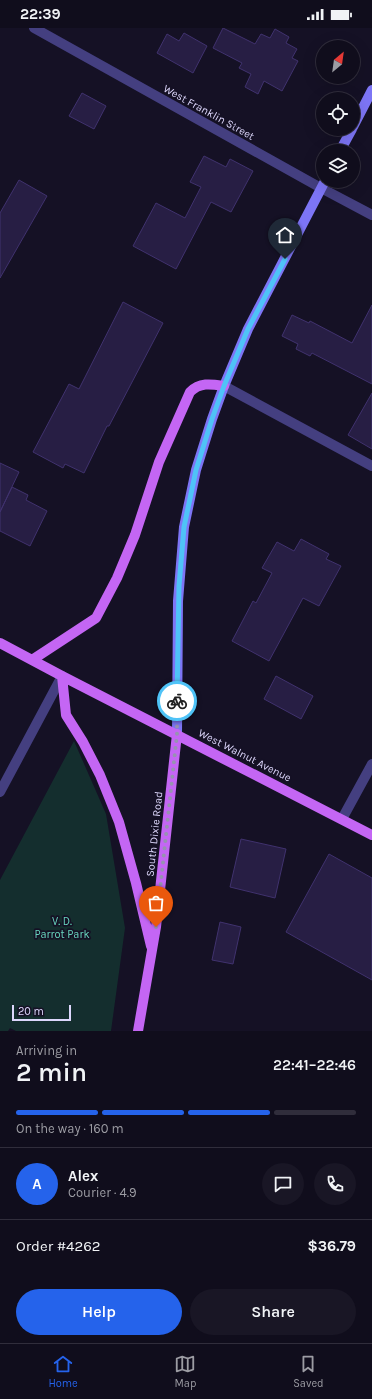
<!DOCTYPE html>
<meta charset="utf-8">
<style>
:root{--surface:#100d1c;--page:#191625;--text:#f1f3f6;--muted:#9c9ca3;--line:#302d3b;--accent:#2563eb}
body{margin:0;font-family:Karla,sans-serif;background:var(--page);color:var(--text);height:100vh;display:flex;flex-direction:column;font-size:15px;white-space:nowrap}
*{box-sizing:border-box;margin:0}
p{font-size:13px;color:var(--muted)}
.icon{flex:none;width:22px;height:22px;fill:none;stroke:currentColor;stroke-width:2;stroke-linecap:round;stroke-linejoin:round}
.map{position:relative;height:1003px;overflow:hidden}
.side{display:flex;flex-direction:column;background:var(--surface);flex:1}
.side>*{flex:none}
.needle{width:26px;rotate:29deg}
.tools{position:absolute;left:316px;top:12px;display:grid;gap:8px}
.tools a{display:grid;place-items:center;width:44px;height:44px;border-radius:50%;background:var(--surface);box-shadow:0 4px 16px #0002,0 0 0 1px var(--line);font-size:20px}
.scale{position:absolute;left:12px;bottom:10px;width:59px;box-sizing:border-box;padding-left:4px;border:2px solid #ddd7fc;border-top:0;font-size:11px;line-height:14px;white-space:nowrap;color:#ddd7fc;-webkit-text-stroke:3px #151125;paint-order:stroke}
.pin{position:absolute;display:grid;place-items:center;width:34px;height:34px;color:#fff;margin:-41px -17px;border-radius:50% 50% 50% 0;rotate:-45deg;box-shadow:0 0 4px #0007}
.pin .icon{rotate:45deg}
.courier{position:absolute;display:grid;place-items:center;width:40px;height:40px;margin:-20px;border:3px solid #4fc3f7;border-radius:50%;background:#fff;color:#222;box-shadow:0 1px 5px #0007}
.headline em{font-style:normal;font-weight:600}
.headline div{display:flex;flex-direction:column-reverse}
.headline{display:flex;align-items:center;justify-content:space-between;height:68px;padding:0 16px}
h1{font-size:26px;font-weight:600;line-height:30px}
.bar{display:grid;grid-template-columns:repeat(4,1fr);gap:6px 4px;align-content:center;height:48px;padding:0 16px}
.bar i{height:5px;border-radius:3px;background:var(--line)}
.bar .on{background:var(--accent)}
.bar p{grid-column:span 4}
.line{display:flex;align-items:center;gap:10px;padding:0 16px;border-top:1px solid var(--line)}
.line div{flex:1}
.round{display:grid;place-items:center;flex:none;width:42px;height:42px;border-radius:21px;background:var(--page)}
.primary-button{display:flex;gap:8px;margin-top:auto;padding:8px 16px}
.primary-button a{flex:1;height:46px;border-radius:24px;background:var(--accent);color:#fff;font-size:16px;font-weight:600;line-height:46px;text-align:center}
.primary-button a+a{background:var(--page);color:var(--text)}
.status{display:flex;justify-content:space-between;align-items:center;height:28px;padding:0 20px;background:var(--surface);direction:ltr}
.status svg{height:11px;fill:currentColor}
.tab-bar{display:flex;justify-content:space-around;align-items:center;height:56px;border-top:1px solid var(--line);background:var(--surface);font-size:11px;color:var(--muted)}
.tab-bar a{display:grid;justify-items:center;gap:2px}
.tab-bar .on{color:var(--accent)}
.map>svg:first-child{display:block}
.park{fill:#142e2e}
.building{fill:#271e44;stroke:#40326e}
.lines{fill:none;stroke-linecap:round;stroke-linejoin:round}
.service{stroke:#443f80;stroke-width:10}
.minor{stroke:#443f80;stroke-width:10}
.secondary{stroke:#7d75f5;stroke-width:10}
.primary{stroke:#c466f4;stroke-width:10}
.done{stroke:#9792b1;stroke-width:4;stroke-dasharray:0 7.2}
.route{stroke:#4fc3f7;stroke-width:5}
.labels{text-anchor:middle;stroke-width:3.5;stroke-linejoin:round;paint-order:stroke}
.street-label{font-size:11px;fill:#ddd7fc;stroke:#151125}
.park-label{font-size:11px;fill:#68d7c0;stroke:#151125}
</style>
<div class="status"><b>22:39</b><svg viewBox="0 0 49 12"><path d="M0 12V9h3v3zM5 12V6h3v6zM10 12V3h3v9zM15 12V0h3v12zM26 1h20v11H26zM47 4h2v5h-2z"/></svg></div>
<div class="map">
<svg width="372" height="1003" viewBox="0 0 372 1003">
<rect width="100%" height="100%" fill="#151125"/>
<path class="park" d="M74,713L106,786L125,900L111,1003H16L10,1000L8,1003H0V852Z"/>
<path class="building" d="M223,0L255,16L261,6L270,10L275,1L289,9L286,15L297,21L292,30L298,33L282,63L264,53L258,66L245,59L251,46L239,40L242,35L213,20Z
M184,5L207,18L193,45L157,25L167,6L179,13Z
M82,65L106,78L94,101L69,88Z
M204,128L226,139L230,131L253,143L231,184L211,174L176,241L133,218L156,175L185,190L201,159L190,154Z
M19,152L47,168L0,250V185Z
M123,274L163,295L109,398H107L84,445L65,436L63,440L33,424L69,356L79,361Z
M372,277V356L312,325L310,328L296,321L298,316L282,308L292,287L309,295L310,293L352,315Z
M372,365V421L348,407Z
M0,435L19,444L0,484Z
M12,459L28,467L26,472L47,483L30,518L0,503V484Z
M301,511L329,526L326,531L341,538L319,578L303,570L269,633L232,613L253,573L256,575L272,545L262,540L277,514L294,523Z
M276,648L313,668L301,691L264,671Z
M241,811L286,821L275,870L230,859Z
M329,826L372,850V952L286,904Z
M220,894L241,899L233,936L212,932Z"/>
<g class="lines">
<path class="service" d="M224,358L372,438
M342,791L372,736"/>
<path class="minor" d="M34,0L321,160L372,187
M0,764L62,648"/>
<path class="secondary" d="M353,99L372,62
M340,123L352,101
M177,706L178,573L184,499L196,442L212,391L224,358L248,301L325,153"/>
<path class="primary" d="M0,615L62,648L372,807
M32,632L96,590L117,550L135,507L159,434L190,364C200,354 211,356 224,358
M62,648L66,687L83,714L100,747L119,794L136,855L151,918
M138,1003L156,899L177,706"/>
</g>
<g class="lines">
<path class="done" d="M156,899L177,706V673"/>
<path class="route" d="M177,673L179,558L184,499L196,442L212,391L224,358L248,301L285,231"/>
</g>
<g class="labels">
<g class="street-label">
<text transform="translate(209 84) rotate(29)" y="4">West Franklin Street</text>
<text transform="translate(245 727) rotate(27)" y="4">West Walnut Avenue</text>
<text transform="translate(154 806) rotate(-84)" y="4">South Dixie Road</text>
</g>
<g class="park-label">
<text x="62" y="897">V. D.<tspan x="62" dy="13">Parrot Park</tspan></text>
</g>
</g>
</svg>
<div class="tools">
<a><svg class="needle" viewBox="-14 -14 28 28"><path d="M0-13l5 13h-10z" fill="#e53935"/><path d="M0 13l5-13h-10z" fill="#9c9ca3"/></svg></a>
<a><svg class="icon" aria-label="locate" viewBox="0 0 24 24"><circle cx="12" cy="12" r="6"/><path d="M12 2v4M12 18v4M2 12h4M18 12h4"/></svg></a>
<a><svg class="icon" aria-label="layers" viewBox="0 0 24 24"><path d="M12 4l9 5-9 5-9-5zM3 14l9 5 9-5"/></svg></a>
</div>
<div class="scale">20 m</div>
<div class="pin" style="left:156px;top:899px;background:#ea580c"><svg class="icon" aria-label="bag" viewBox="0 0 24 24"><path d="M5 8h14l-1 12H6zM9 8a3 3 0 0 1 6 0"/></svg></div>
<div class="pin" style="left:285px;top:231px;background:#1f2937"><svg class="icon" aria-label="home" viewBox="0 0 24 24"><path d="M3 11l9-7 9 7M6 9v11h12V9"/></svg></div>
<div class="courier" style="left:177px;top:673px"><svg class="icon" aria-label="bike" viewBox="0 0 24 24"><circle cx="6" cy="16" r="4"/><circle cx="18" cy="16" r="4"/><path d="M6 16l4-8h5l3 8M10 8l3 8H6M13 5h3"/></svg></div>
</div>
<section class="side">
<div class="headline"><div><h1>2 min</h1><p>Arriving in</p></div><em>22:41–22:46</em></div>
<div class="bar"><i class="on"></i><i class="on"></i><i class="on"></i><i></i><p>On the way · 160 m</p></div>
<div class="line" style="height:72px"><b class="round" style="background:var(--accent);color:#fff">A</b><div><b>Alex</b><p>Courier · 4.9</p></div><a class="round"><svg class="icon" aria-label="chat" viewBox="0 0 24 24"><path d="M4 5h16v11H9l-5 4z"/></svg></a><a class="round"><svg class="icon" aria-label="phone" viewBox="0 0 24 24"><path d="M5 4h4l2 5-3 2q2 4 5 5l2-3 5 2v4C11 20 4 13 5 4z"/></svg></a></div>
<div class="line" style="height:52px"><div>Order #4262</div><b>$36.79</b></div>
<div class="primary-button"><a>Help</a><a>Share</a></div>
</section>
<nav class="tab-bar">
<a class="on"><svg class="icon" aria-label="home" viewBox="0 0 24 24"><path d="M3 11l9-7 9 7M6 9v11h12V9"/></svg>Home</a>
<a><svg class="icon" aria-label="map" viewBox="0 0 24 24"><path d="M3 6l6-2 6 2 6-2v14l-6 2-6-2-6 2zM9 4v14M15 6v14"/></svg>Map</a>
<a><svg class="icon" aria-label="saved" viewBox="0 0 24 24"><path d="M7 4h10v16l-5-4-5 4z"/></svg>Saved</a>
</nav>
